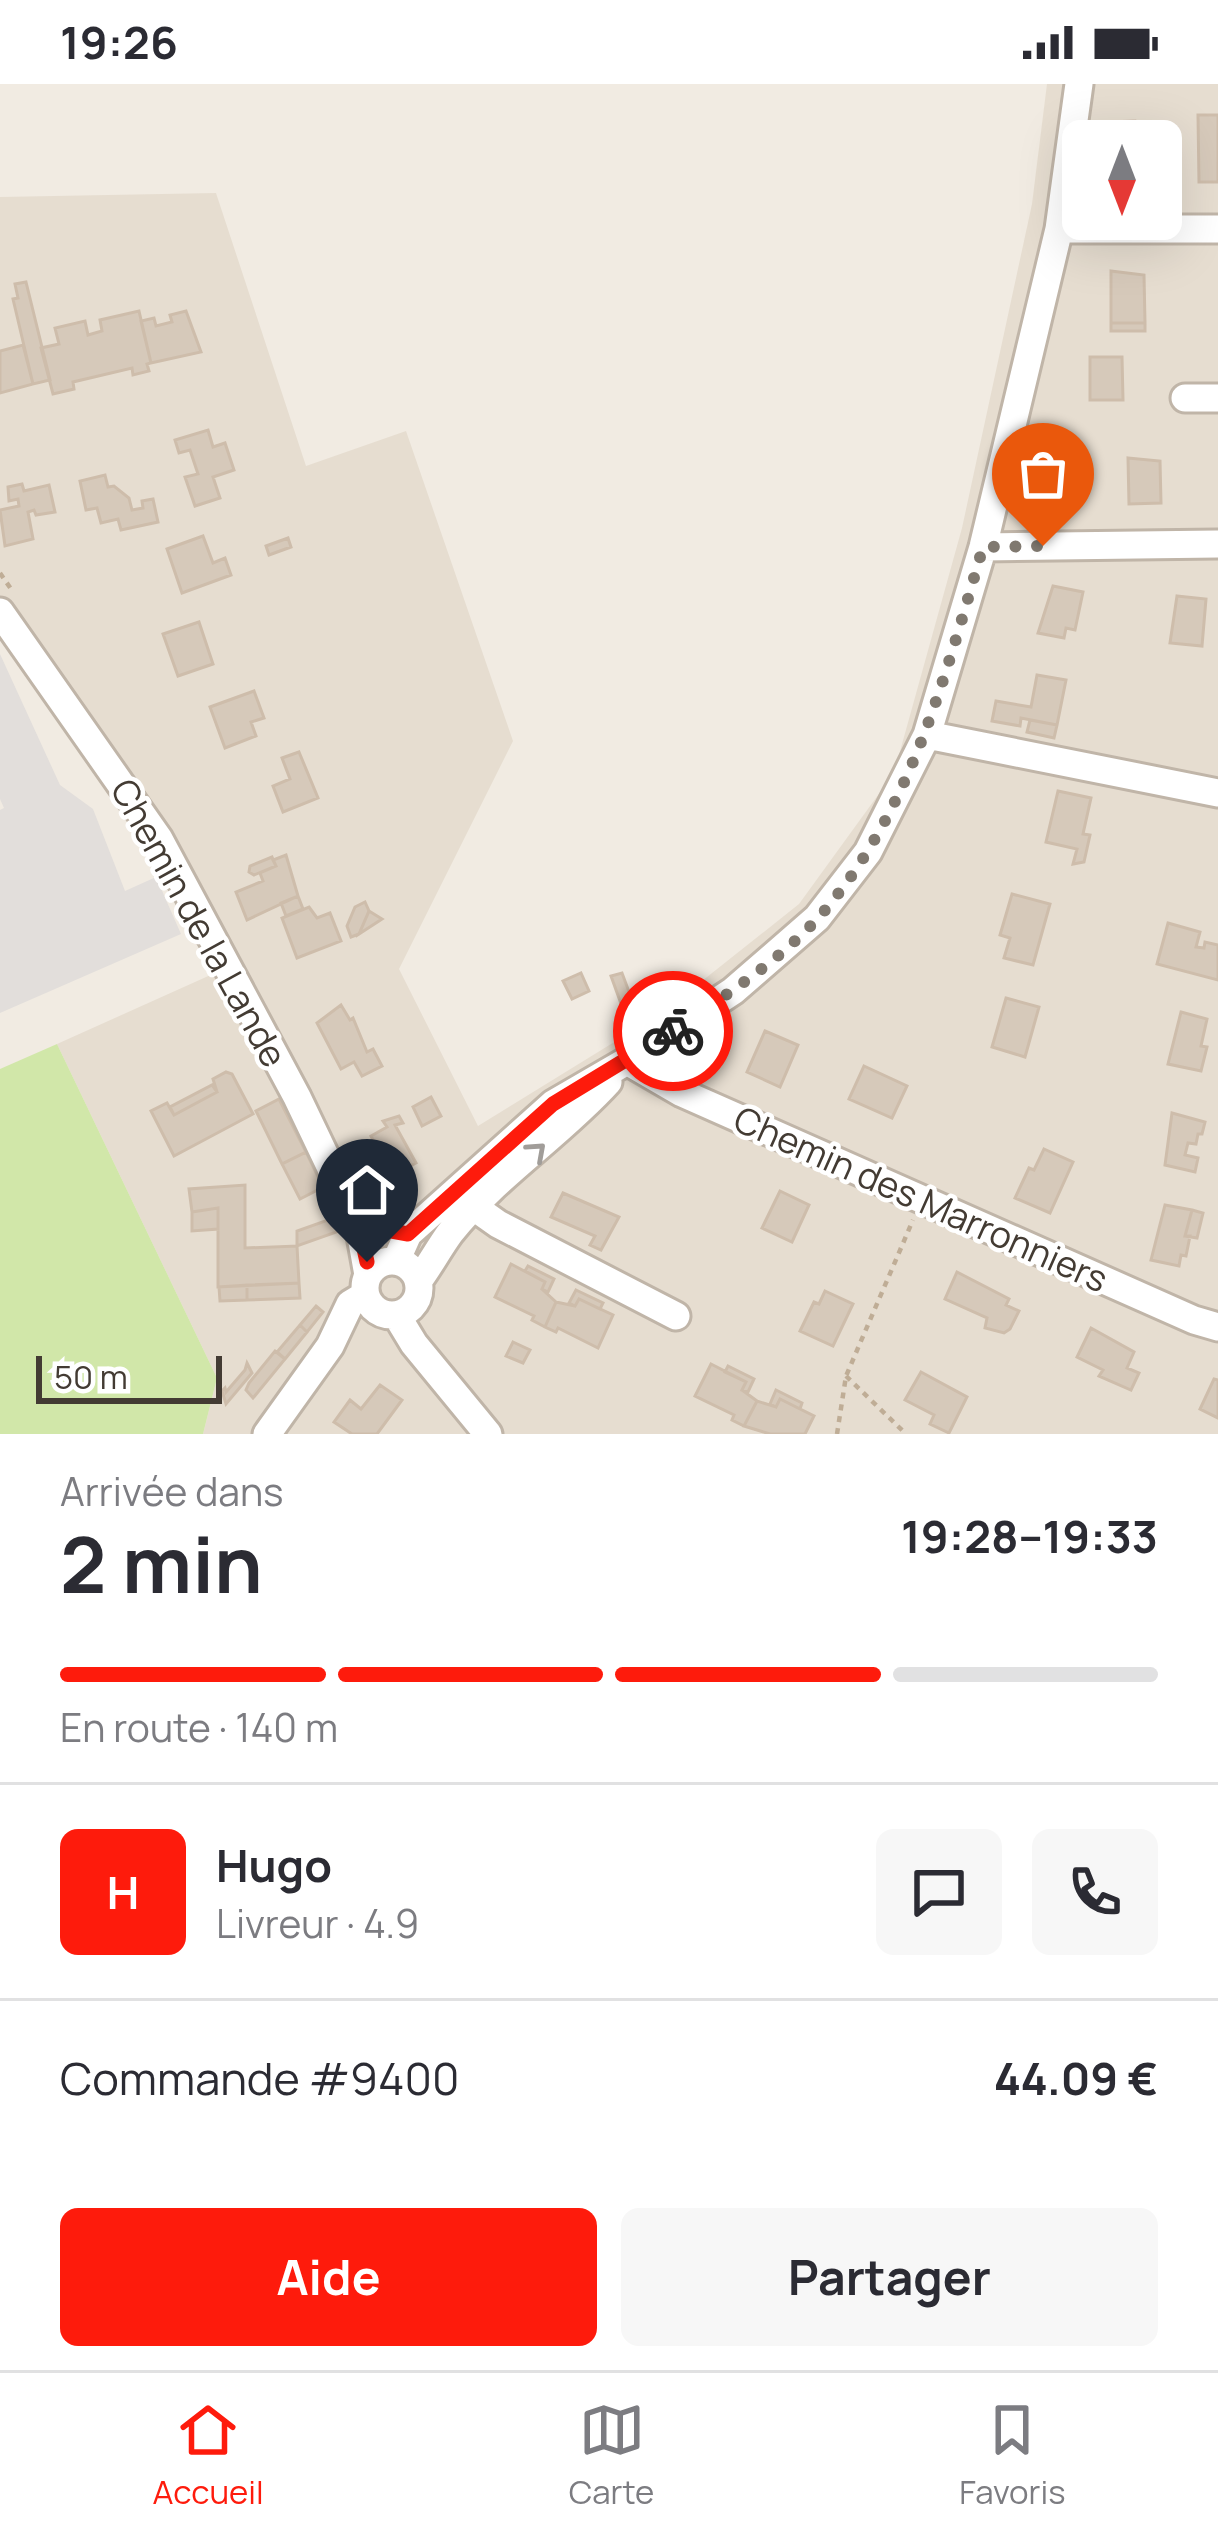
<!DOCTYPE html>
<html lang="fr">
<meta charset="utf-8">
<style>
:root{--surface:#fff;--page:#f7f7f7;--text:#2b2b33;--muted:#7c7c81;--line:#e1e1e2;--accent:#fe1b0c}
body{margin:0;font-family:Manrope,sans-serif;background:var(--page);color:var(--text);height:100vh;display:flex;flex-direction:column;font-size:45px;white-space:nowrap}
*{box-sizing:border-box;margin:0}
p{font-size:39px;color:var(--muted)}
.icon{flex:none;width:66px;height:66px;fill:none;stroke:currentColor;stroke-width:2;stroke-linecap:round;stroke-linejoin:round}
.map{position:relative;height:1350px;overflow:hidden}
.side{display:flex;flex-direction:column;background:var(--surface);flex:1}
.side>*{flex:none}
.needle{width:78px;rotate:180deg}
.buttons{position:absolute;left:1062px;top:36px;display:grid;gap:24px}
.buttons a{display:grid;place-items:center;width:120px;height:120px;border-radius:18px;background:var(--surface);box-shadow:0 12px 48px #0002;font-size:60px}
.scale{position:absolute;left:36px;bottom:30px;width:186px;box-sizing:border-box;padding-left:12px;border:6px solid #433b33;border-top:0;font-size:33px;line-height:42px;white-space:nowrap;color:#433b33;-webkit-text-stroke:9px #fff;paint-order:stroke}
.pin{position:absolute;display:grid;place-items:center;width:102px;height:102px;color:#fff;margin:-123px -51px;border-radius:50% 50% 50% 0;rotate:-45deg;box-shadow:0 0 12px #0007}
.pin .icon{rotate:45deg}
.courier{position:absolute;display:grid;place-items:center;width:120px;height:120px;margin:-60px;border:9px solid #fe1b0c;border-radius:50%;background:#fff;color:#222;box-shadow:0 3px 15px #0007}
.head em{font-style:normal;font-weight:700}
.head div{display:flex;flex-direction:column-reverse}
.head{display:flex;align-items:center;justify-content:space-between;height:204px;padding:0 60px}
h1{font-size:78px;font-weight:700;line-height:90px}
.bar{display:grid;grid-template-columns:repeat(4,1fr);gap:18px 12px;align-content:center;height:144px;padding:0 60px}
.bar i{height:15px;border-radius:9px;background:var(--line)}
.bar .on{background:var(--accent)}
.bar p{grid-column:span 4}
.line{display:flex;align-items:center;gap:30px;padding:0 60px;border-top:3px solid var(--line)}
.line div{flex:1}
.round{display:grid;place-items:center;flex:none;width:126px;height:126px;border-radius:18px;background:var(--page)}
.button{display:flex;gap:24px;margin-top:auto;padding:24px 60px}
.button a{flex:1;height:138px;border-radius:18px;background:var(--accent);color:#fff;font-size:48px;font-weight:700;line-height:138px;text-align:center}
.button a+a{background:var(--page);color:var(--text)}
.status{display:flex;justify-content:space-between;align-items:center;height:84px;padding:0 60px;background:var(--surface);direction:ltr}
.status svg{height:33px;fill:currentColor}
.tabs{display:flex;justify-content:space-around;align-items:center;height:168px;border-top:3px solid var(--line);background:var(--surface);font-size:33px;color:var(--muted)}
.tabs a{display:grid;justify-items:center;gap:6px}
.tabs .on{color:var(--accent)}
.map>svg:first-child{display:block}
.residential{fill:#e6ddd0;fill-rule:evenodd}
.green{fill:#d1e7a9}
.parking{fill:#e2dedb}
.building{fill:#d6c9ba;stroke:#cebdab;stroke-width:3}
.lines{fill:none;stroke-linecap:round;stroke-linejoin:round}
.street-casing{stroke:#c0b5a8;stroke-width:33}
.path{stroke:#bfad96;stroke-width:4.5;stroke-dasharray:6 6;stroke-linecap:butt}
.street{stroke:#fff;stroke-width:27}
.oneway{stroke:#a19d99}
.done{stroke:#807970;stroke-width:12;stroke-dasharray:0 21.6}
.route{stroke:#fe1b0c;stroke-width:15}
.labels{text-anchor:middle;stroke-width:9;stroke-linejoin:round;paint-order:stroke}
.street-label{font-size:36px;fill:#433b33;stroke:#fff}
</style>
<div class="status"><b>19:26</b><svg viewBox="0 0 49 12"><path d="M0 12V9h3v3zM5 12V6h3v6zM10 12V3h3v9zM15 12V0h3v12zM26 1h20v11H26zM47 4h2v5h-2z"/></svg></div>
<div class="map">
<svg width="1218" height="1350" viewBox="0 0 1218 1350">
<rect width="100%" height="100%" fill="#f1ebe2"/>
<path class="residential" d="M1047,0H1218V1350H203L217,1294L57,960L215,889L127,732L0,549V113L216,109L306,382L406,347L513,657L399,885L478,1042L663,928L799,820L894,689L962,444L1032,120ZM1083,57H1161V135H1083Z"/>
<path class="green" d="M57,960L217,1294L203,1350H0V985Z"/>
<path class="parking" d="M0,570L60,701L93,725L125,807L156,793L181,850L0,929V726L4,724L0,715Z"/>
<path class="building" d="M1198,31H1218V98H1199Z
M1135,37L1138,57H1108L1109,38Z
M1111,187L1144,191L1145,239H1111Z
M26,198L50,296L33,300L13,215L18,214L15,200Z
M139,227L151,279L147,280L149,287L133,291L132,284L73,298L74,305L53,310L41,264L59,260L55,244L85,237L88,251L102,247L100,236Z
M186,227L201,268L151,279L141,237L154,234L156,242L172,238L170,231Z
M1111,239H1145V247H1111Z
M23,261L33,300L0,309V267Z
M1090,273H1122L1123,316H1090Z
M208,346L213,363L225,359L234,386L213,393L220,414L195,422L185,393L198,390L190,366L179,369L175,356Z
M1128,374L1160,377L1161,419L1129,420Z
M1034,389H1076L1077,421H1072V428H1061V422H1034Z
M105,391L108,403L114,402L129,414L132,426L143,424L142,417L153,415L158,438L121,446L118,435L101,439L97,424L86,426L80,397Z
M22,400L24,407L49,401L55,428L36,431L34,426L28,428L33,455L5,462L0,426L19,422L18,415L9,417L8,403Z
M203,452L213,479L225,474L231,491L182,509L167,465Z
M288,454L291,463L269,471L266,462Z
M1053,502L1083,508L1075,546L1066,544L1064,554L1038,549Z
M1177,512L1206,515L1202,562L1170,559Z
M199,538L213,580L178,592L163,550Z
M1037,591L1066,596L1057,641L1021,634L1020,642L992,637L996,617L1031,623Z
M254,607L264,634L251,638L256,652L225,664L210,623Z
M1030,636L1057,641L1054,654L1027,648Z
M299,668L318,714L283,728L273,702L290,695L282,674Z
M1058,707L1091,714L1083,750L1090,751L1084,778L1073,780L1077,765L1046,758Z
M286,771L298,812L247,836L236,808L263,797L260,789L276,782L273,776Z
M272,773L276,782L254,791L249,788L250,782Z
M1012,810L1050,820L1033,881L1004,874L1010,854L1000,851Z
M298,812L303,825L286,832L281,819Z
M365,818L369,827L359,850L351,853L347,842L355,823Z
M309,823L317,834L330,829L341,857L297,874L282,834Z
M369,827L382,835L359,850Z
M1168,839L1200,848L1196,863L1204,864L1205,858L1218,861V896L1157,880Z
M581,889L589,907L572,915L563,897Z
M622,889L635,924L624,928L611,892Z
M1006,914L1039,923L1025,973L992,963Z
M341,921L350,936L353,934L367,968L373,965L382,982L362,992L354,978L341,985L317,939Z
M1181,928L1207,935L1201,962L1207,963L1201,987L1168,980Z
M765,947L798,961L780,1003L747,988Z
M864,982L907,1002L892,1034L849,1015Z
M226,988L232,990L253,1030L174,1072L151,1027L167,1019L174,1031L217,1008L213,995Z
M212,1001L217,1008L174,1031L170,1023Z
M431,1013L441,1032L422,1042L413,1023Z
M279,1015L306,1068L282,1080L256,1027Z
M1172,1029L1205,1038L1202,1050H1198L1196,1060L1188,1059L1185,1071L1198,1074L1195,1088L1165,1081Z
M399,1032L403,1039L395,1041L416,1079L392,1092L371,1052L387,1043L383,1037Z
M1044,1065L1073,1078L1050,1129L1015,1114L1029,1084L1034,1086Z
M306,1068L323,1103L300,1115L282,1080Z
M245,1101V1164L297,1162L299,1199L218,1203V1124L192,1128L189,1105Z
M780,1107L809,1121L792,1158L762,1144Z
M563,1109L619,1133L601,1166L590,1161L595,1152L551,1133Z
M1165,1121L1192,1126L1185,1152H1190L1186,1172L1181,1171L1179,1182L1151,1176Z
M218,1124V1145L192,1147V1128Z
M1192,1126L1203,1129L1197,1154L1185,1152Z
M339,1132L345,1145L297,1162V1147Z
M511,1180L545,1198L542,1205L556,1218L545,1243L532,1236L534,1232L495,1213Z
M528,1182L554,1195L548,1208L542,1205L545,1198L525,1187Z
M957,1188L1009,1215L1006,1221L1019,1227L1010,1245L1004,1249L985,1244L987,1234L945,1215Z
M299,1199L300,1214L247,1216V1201Z
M247,1201V1216L220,1217L219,1203Z
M576,1206L603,1219L600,1225L579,1215L575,1222L569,1219Z
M825,1207L853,1220L833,1262L800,1247L814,1218L819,1220Z
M579,1215L613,1231L598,1264L558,1244L556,1248L545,1243L556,1218L575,1222Z
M316,1222L323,1228L307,1248L300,1241Z
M300,1241L307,1248L285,1275L277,1268Z
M1091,1244L1134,1268L1127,1284L1139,1289L1131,1306L1099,1292L1103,1286L1077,1273Z
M513,1258L530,1266L523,1279L506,1272Z
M275,1267L285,1275L253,1314L246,1306L249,1299Z
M247,1279L252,1289L226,1320L222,1307L225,1304L226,1308L245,1286Z
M711,1280L746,1298L742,1306L757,1317L744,1342L732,1336L734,1331L695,1312Z
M728,1282L754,1295L748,1308L742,1306L746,1298L725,1288Z
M921,1288L967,1313L949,1349L930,1340L934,1331L905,1316Z
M1214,1295L1218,1296V1334L1200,1325Z
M380,1301L402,1316L377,1350H352L334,1338L350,1316L361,1325Z
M776,1306L802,1319L800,1325L780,1315L776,1323L770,1320Z
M780,1315L814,1332L805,1350H770L744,1342L757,1317L776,1323Z"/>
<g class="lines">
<g class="street-casing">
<path id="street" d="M1059,145H1218
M1185,314H1218
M983,463L1218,460
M0,528L159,755L297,1013L339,1101L361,1152L368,1191
M927,651L1218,709
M627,977L682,1009L1194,1236L1218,1243
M466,1112L474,1123L498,1140L676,1232
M365 1204a27 27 0 1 1 54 0a27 27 0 1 1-54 0Z
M396,1177L408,1150L553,1020L627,977L733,907L817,834L868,768L927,651L983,463L1059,145L1079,0
M419,1196C430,1181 439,1164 450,1149C494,1093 560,1051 608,998
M397,1232L414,1260L488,1350
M267,1350L330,1262L350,1220L365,1211"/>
</g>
<path class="path" d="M0,489L11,505
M846,1292L906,1350
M837,1350L846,1292L913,1136"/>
<use href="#street" class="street"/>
</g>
<defs><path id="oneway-chevron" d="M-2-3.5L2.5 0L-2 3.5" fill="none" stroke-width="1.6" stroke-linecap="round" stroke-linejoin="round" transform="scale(3)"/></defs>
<use class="oneway" href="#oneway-chevron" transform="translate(537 1067) rotate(-42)"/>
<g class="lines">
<path class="done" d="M673,947C723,913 778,878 819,833C911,729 945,592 983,463L1043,462"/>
<path class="route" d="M367,1178L361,1151L339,1101L375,1144L408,1150L553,1020L673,947"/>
</g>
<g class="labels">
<g class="street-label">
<text transform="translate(199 839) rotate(61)" y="13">Chemin de la Lande</text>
<text transform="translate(921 1115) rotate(24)" y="13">Chemin des Marronniers</text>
</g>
</g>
</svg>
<div class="buttons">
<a><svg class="needle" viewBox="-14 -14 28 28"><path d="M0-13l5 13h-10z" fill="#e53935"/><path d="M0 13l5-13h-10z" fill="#7c7c81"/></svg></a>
</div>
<div class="scale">50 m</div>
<div class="pin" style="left:1043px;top:462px;background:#ea580c"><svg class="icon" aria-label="bag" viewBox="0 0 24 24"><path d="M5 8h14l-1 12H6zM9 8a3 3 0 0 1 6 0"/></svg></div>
<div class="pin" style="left:367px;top:1178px;background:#1f2937"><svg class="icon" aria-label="home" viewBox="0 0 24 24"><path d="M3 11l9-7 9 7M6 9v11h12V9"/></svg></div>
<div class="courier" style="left:673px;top:947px"><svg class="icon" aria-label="bike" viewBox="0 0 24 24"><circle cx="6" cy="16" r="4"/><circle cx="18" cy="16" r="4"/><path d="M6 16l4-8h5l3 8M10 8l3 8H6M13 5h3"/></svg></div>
</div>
<section class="side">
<div class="head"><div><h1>2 min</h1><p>Arrivée dans</p></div><em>19:28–19:33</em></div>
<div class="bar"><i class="on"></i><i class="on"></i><i class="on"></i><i></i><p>En route · 140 m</p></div>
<div class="line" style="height:216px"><b class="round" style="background:var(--accent);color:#fff">H</b><div><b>Hugo</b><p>Livreur · 4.9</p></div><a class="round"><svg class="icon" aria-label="chat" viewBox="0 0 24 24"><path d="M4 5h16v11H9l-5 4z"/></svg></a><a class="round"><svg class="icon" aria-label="phone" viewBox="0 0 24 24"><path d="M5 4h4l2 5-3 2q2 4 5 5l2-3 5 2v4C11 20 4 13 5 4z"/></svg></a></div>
<div class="line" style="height:156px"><div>Commande #9400</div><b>44.09 €</b></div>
<div class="button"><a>Aide</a><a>Partager</a></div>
</section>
<nav class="tabs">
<a class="on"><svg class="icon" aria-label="home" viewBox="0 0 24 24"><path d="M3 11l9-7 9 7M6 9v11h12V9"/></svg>Accueil</a>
<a><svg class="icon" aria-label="map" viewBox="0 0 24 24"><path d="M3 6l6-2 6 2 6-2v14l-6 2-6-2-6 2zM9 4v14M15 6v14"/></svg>Carte</a>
<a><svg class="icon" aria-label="saved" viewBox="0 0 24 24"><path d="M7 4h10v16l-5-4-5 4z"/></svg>Favoris</a>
</nav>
